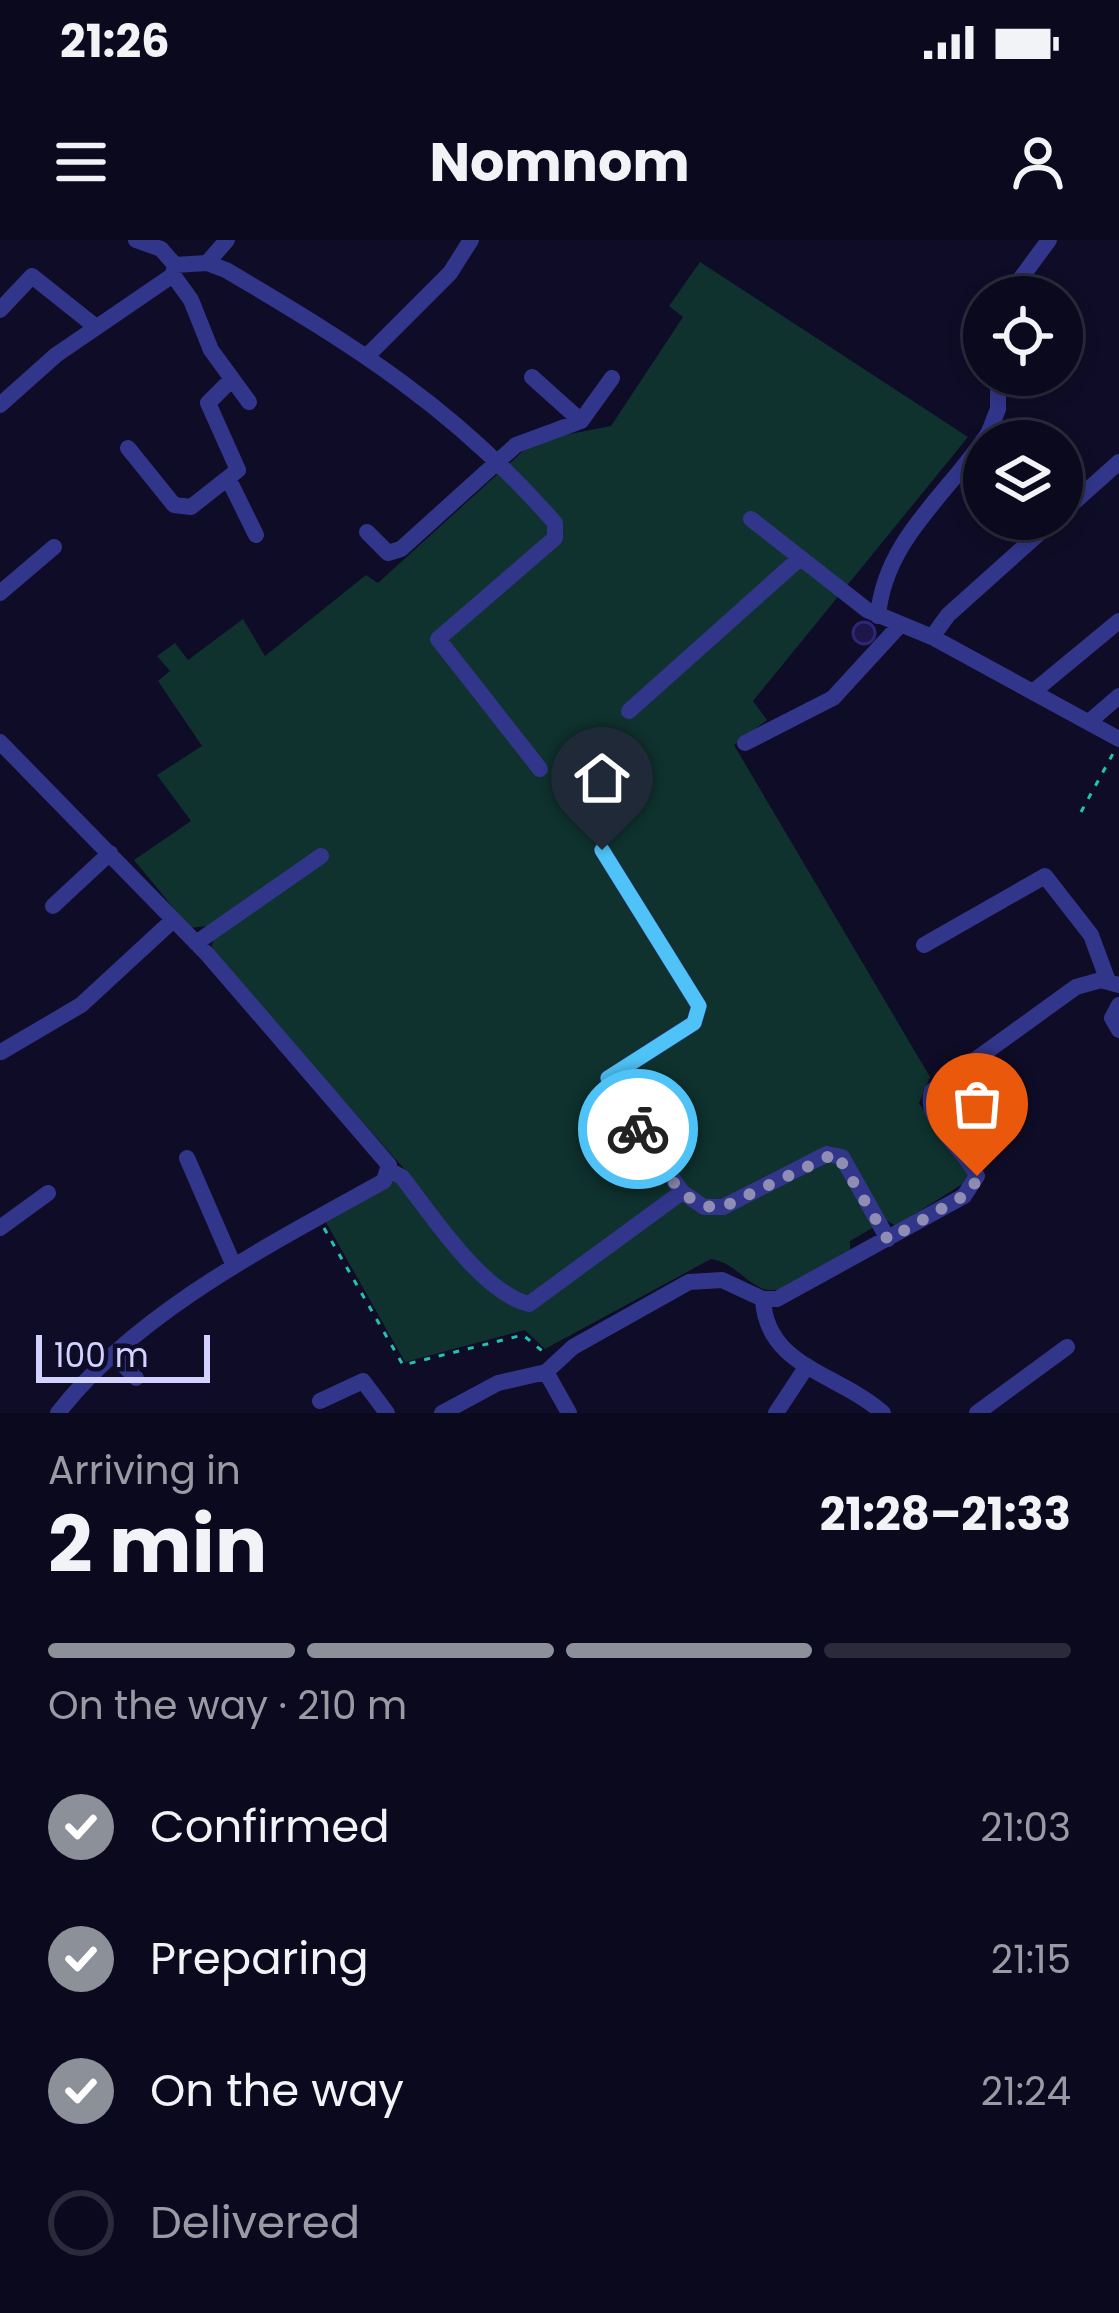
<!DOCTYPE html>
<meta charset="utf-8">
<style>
:root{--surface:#0b091d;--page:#141226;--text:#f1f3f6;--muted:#9a9aa4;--line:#2b2a3b;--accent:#8c9099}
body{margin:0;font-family:Poppins,sans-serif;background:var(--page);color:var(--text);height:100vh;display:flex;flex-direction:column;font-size:45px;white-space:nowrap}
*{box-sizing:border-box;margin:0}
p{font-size:39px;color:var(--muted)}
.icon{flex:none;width:66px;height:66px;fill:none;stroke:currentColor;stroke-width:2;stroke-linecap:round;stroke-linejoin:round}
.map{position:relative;height:1173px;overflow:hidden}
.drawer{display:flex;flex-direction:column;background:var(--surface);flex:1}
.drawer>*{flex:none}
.tools{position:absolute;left:963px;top:36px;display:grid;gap:24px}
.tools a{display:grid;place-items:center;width:120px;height:120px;border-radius:50%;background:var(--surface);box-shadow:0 6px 18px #0003,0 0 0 3px var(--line);font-size:60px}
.scale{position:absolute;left:36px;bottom:30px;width:174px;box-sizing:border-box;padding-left:12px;border:6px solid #d4d3ff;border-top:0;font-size:33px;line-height:42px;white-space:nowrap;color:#d4d3ff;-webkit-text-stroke:9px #0f0c27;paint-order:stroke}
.pin{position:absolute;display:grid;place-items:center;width:102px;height:102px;color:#fff;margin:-123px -51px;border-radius:50% 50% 50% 0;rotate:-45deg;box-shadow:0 0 12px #0007}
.pin .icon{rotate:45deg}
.courier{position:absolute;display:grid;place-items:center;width:120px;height:120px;margin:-60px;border:9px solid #4fc3f7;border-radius:50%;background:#fff;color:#222;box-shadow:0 3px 15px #0007}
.summary em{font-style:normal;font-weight:700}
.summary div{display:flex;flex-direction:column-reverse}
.summary{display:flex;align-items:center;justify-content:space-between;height:204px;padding:0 48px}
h1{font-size:78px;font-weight:700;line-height:90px}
.bar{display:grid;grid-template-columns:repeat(4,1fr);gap:18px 12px;align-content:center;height:144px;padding:0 48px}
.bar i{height:15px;border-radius:9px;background:var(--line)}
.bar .current{background:var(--accent)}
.bar p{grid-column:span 4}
ol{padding:0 48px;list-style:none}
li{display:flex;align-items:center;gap:36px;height:132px}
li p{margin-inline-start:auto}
li .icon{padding:12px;border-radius:50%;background:var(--accent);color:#fff;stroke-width:4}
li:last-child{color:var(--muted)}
li i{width:66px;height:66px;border:6px solid var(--line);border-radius:50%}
.status{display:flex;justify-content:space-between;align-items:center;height:84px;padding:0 60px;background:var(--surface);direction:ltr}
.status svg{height:33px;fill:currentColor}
header{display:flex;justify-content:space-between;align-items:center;height:156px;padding:0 48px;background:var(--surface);font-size:54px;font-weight:700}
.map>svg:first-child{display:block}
.green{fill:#0f322e}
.building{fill:#1d164a;stroke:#302679;stroke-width:3}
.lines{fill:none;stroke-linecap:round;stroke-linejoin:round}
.path{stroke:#21c4ae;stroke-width:3;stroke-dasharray:6 9;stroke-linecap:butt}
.minor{stroke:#32368b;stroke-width:16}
.done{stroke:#8f8db3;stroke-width:12;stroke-dasharray:0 21.6}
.route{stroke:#4fc3f7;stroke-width:15}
</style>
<div class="status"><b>21:26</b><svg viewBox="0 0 49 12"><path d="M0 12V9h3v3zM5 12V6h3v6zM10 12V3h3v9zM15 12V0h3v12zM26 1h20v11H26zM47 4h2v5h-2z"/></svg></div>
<header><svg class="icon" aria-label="menu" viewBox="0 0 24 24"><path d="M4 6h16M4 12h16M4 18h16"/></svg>Nomnom<svg class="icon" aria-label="person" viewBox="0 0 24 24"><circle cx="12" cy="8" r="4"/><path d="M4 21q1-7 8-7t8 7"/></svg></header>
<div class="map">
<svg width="1119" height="1173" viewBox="0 0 1119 1173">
<rect width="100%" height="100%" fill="#0f0c27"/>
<path class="green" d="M700,22L968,197L753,461L767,480L734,505L930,837L919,863L972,938L896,986L886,980L850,1001V1012C828,1024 785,1059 761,1048C741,1038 734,1023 711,1019L545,1109L525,1090L405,1122L323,977L407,932L211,711L214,695L207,686L190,688L134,620L191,581L157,535L202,506L158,441L170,431L157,416L175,403L188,420L243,379L265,416L366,335L378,343L534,201L611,186L683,77L669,66Z"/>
<path class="building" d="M853 393a11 11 0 1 1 22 0a11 11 0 1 1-22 0Z"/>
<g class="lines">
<path class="path" d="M1081,572L1115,510
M324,988L403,1125L523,1095L547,1115"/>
<path class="minor" d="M136,0L161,9L175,25L207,23L226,30C355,106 456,169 555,283V298L438,399L540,529
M207,23L227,0
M173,35L191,60L211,110L249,162
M1007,57L1049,0
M0,70L32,36L96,87
M369,114L450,33L471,0
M532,137L581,181
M0,165L56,115L173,35L175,25
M128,208L174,265L191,267L238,230L208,163L231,140
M229,240L256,295
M1062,273L1119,222
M751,279L867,370L932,397L1119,499
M367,292L388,313L401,309L516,205L581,181L612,138
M0,353L54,307
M878,376C885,298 949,254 989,192L998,169V135
M932,397L948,375L1055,279
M1033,452L1119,381
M629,471L799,319
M1089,482L1119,456
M0,502L208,715L389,925L384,941C273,1003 137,1071 58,1173
M745,503L833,458L900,385
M602,610L699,766L694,783L608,838L609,847L682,952
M53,666L110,613
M196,703L321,616
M924,705L1045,636L1091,695L1108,741
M1119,765L1112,778L1119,790
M1,812L81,765L171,682
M187,918L234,1026
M389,930L402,937C431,974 482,1053 529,1064L682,952L704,967H723L827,914L842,917L888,999
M0,988L48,953
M763,1059C766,1127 838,1133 883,1173
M114,1115L136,1138
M546,1132L569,1173
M320,1161L363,1141L387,1173
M442,1173L498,1143L546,1132L573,1107L689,1042L722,1040L763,1059H777L964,956L977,936C966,910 922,881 932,851L1076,747L1101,740L1119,745
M776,1173L807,1126
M977,1173L1067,1107"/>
</g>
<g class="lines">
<path class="done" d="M638,889C659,919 681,972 723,967L836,913L888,1000L972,951L977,936"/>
<path class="route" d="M602,610L699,766L694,783L608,838L638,889"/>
</g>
</svg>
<div class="tools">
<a><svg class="icon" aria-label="locate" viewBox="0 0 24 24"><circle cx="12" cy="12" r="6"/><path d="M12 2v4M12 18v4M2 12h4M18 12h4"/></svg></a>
<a><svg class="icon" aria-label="layers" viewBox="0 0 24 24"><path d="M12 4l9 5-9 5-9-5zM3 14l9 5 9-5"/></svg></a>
</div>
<div class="scale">100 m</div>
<div class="pin" style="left:977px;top:936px;background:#ea580c"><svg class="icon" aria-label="bag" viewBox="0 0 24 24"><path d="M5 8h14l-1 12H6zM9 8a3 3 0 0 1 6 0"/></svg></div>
<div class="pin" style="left:602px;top:610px;background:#1f2937"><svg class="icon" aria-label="home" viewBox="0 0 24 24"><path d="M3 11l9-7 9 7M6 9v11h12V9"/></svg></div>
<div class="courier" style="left:638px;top:889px"><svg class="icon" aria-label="bike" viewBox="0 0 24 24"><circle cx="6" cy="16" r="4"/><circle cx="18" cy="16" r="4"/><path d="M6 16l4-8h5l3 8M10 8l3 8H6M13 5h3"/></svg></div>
</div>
<section class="drawer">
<div class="summary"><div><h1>2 min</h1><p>Arriving in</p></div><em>21:28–21:33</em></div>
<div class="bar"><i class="current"></i><i class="current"></i><i class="current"></i><i></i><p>On the way · 210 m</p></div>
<ol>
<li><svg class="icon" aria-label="check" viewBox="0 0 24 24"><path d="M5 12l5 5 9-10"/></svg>Confirmed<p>21:03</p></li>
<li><svg class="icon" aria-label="check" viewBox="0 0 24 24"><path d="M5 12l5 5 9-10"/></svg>Preparing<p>21:15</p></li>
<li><svg class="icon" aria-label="check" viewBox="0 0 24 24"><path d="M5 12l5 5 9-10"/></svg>On the way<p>21:24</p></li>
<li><i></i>Delivered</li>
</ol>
</section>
